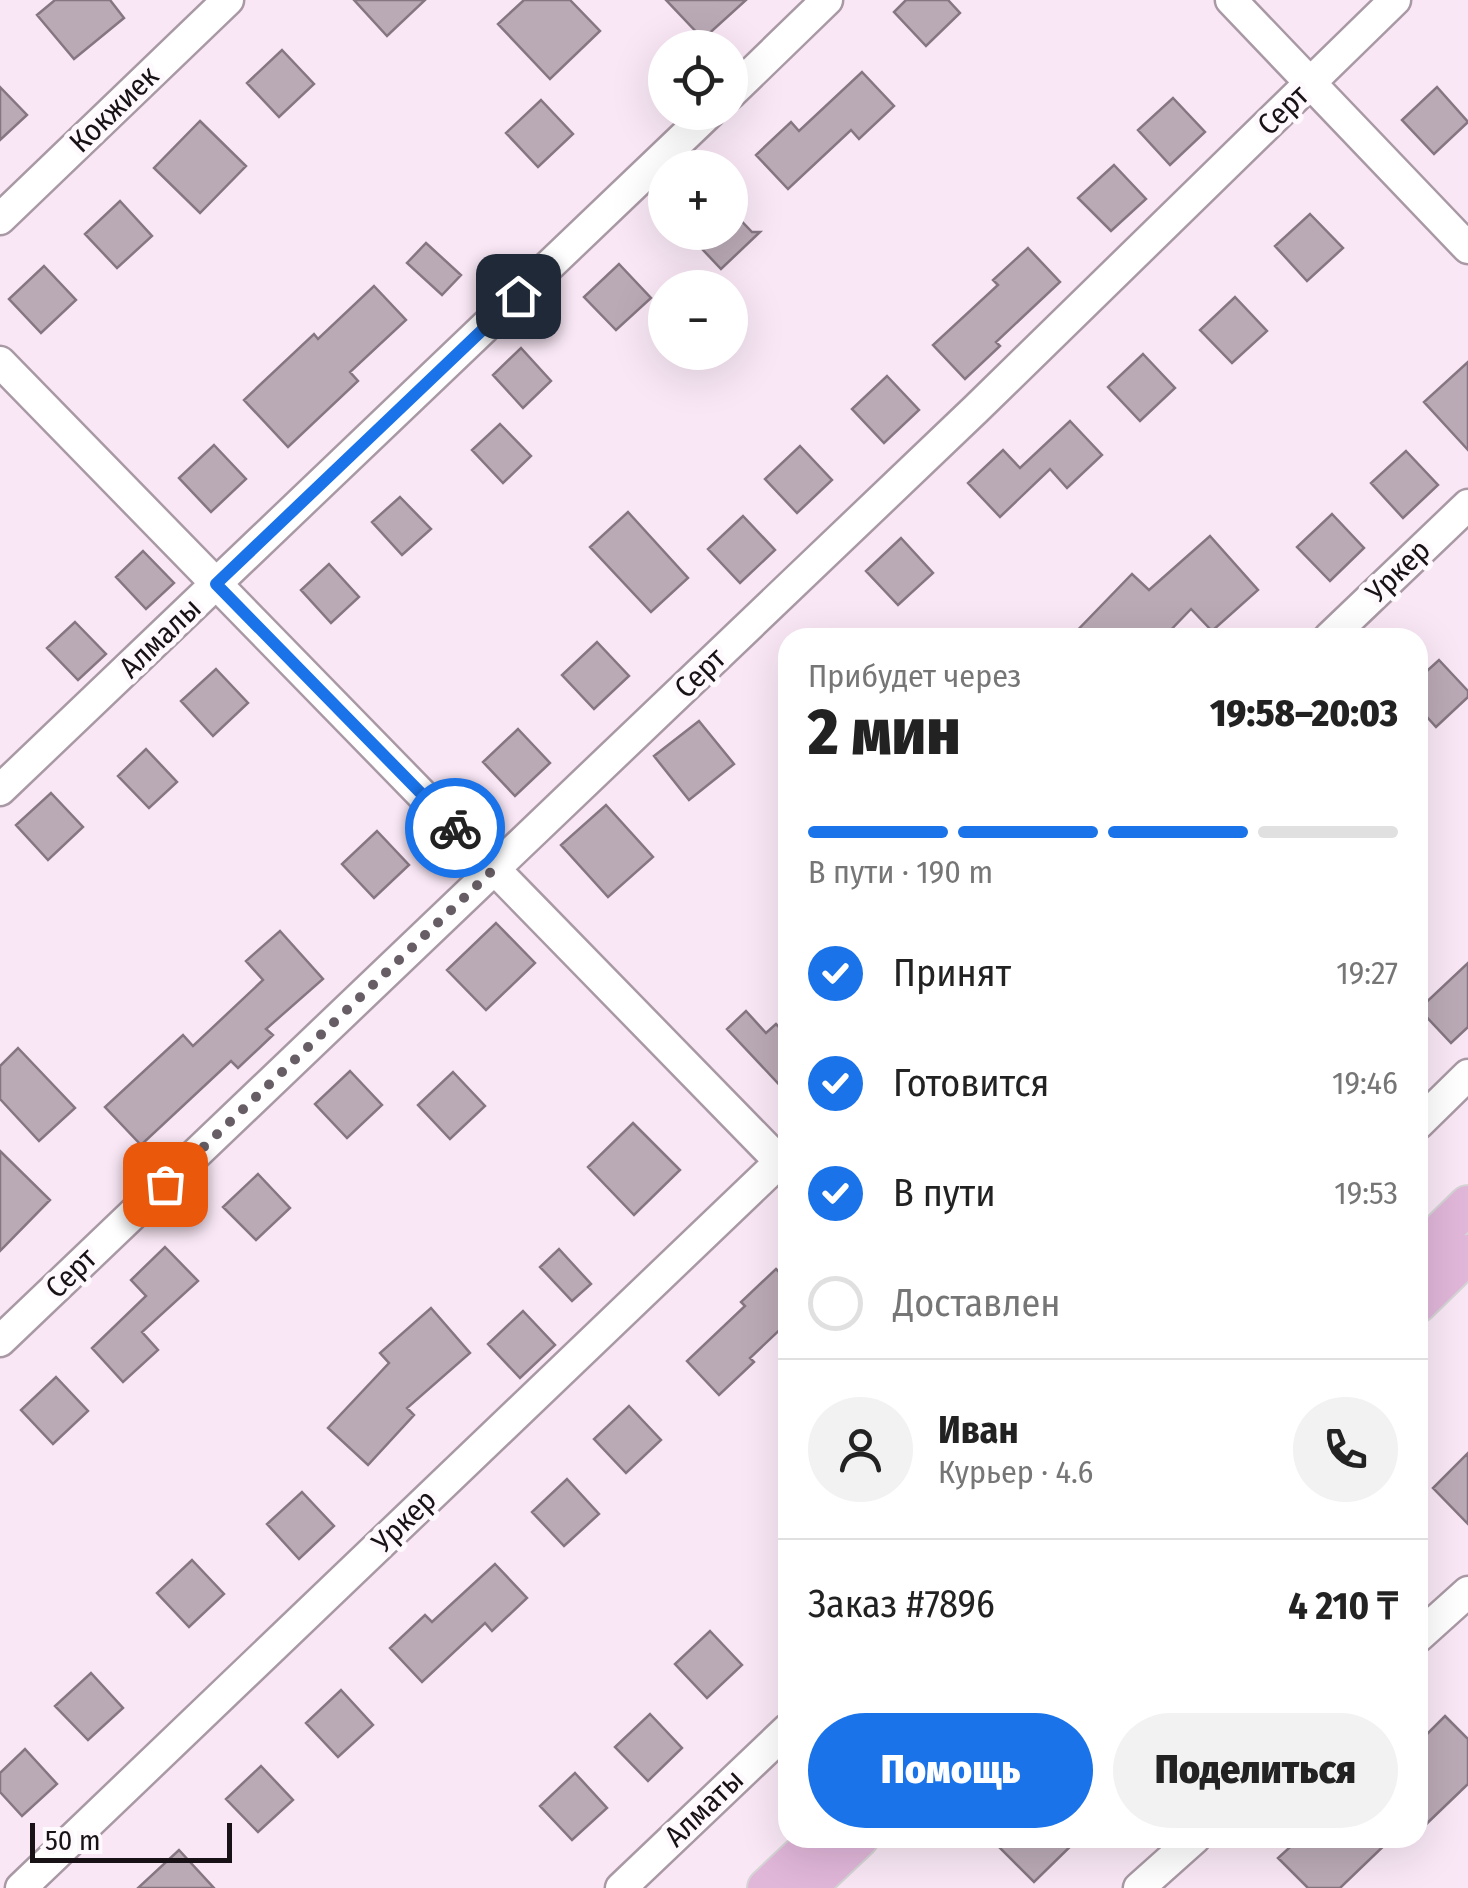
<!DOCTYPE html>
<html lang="ru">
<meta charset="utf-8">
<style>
:root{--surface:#fff;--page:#f2f2f2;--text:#222;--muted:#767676;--line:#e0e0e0;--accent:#1a73e8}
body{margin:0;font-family:"Fira Sans Condensed",sans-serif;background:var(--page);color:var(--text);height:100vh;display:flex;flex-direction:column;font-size:38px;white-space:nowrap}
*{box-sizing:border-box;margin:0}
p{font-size:32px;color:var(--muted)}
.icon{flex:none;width:55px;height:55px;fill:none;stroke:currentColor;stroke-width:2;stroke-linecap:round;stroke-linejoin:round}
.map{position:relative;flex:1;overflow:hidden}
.drawer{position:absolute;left:778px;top:628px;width:650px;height:1220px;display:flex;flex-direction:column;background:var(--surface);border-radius:30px;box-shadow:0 10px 40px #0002}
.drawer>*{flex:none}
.tools{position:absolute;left:648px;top:30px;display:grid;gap:20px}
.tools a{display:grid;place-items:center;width:100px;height:100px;border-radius:50%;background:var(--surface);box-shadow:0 10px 40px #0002;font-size:50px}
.scale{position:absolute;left:30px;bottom:25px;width:202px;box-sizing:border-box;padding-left:10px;border:5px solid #181217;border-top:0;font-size:28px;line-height:35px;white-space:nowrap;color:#181217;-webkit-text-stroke:8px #fdf9fc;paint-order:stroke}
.pin{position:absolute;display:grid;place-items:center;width:85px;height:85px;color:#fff;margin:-42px;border-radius:20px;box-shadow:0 5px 15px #0006}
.courier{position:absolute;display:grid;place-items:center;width:100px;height:100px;margin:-50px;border:8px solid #1a73e8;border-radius:50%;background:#fff;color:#222;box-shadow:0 2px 12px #0007}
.overview em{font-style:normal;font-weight:800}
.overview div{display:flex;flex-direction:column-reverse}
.overview{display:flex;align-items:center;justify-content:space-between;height:170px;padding:0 30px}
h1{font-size:65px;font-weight:800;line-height:75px}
.bar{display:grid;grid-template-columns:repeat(4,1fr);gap:15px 10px;align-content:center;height:120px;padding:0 30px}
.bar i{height:12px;border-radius:8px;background:var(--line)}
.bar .active{background:var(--accent)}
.bar p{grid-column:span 4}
.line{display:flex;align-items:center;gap:25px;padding:0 30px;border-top:2px solid var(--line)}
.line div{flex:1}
.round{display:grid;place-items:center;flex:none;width:105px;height:105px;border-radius:52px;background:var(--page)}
ol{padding:0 30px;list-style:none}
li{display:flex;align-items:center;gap:30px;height:110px}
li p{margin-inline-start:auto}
li .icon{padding:10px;border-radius:50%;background:var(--accent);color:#fff;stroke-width:4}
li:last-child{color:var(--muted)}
li i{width:55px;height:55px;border:5px solid var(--line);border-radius:50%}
.action{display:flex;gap:20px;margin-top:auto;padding:20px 30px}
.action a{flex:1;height:115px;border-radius:60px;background:var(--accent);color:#fff;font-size:40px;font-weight:800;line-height:115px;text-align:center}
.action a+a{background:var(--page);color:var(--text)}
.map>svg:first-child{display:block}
.building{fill:#baaab6;stroke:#857682;stroke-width:2.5}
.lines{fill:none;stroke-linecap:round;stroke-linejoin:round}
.minor-casing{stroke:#a999a5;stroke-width:35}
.major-casing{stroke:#d5d4d5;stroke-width:42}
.minor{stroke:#fff;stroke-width:30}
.major{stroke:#e0b6d9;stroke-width:38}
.done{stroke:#675d65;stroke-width:10;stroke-dasharray:0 18}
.route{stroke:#1a73e8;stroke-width:12}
.labels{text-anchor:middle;stroke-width:10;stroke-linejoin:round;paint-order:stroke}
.street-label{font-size:30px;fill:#181217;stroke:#fdf9fc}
</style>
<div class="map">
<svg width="1468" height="1888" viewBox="0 0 1468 1888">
<rect width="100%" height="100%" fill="#f9e7f5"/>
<path class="building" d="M55,0H110L124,18L74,59L37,15Z
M354,0H425L387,36Z
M524,0H570L600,31L550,79L498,24Z
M666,0H746L703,39Z
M906,0H948L960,13L926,46L894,12Z
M282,50L314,84L279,117L247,83Z
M862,72L894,106L859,139L851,130L788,189L756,155L791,122L799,131Z
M0,87L27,115L0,140Z
M1437,87L1468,122L1434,154L1402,120Z
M1173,98L1205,132L1170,165L1138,130Z
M541,100L573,134L538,167L506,133Z
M200,121L246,166L200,213L154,168Z
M1114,165L1146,199L1111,231L1078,198Z
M120,201L152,236L117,268L85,234Z
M730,209L752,232H760L721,269L686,232H730Z
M1310,214L1343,248L1307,281L1275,246Z
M426,243L461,275L442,295L407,263Z
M1028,248L1060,282L996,342L1000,346L965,379L933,345L998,285L993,280Z
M619,264L651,298L616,330L584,297Z
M44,266L76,300L41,333L9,299Z
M374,286L406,320L350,372L358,381L288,447L244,400L314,334L318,339Z
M1235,297L1267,331L1232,363L1200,330Z
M521,348L551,381L523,408L493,375Z
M1143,354L1175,388L1140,421L1108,387Z
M1468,362V450L1424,402Z
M887,376L919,410L884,443L852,409Z
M1070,421L1102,455L1067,488L1050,469L1000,517L968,483L1003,450L1020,468Z
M500,424L531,456L503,483L472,450Z
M214,445L246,479L211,512L179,478Z
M800,446L832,480L797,513L765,479Z
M1406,451L1438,485L1403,518L1371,483Z
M400,497L431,529L402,555L372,522Z
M628,512L688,578L651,612L590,547Z
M1332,514L1364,548L1330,581L1297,547Z
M743,516L775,550L740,583L708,549Z
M1210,536L1258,590L1212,631L1191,609L1163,638H1070L1132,574L1149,590Z
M901,538L933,573L898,605L866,571Z
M143,551L174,583L146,609L116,577Z
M329,564L359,597L331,623L301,590Z
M75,622L106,654L78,680L47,648Z
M597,642L629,676L594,709L562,675Z
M1439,660L1468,691V697L1436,727L1418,707V679Z
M216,669L248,703L213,736L181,701Z
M699,721L734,764L689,800L654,756Z
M518,729L550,763L515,796L483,762Z
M146,749L177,782L149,808L118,776Z
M51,793L83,827L48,860L16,825Z
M606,805L653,857L608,897L561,845Z
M377,831L409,865L374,898L342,864Z
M496,923L535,963L486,1010L447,970Z
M280,931L323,979L266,1029L273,1035L238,1068L231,1061L141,1145L105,1107L183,1035L193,1046L263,980L246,961Z
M1468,963V1027L1451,1043L1419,1009Z
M746,1011L766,1033L776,1024L788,1036V1094L727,1029Z
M18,1048L75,1108L39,1141L0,1099V1066Z
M350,1071L382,1105L347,1138L315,1104Z
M453,1072L485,1106L450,1139L418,1105Z
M633,1123L680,1170L634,1215L588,1167Z
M0,1151L50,1200L0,1251Z
M258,1174L290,1208L256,1240L223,1207Z
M165,1247L198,1281L142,1332L158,1350L123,1382L92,1348L146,1296L131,1280Z
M559,1249L591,1284L572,1301L540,1267Z
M776,1269L788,1281V1322L750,1358L754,1362L719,1395L687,1361L745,1306L741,1302Z
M431,1308L470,1353L407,1408L414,1415L368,1465L328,1428L389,1363L380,1353Z
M523,1311L555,1345L520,1378L488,1344Z
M56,1377L88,1411L53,1444L21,1410Z
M629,1406L661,1440L626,1473L594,1439Z
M1468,1453V1524L1433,1488Z
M567,1479L599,1514L564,1546L532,1512Z
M302,1492L334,1526L299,1559L267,1524Z
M192,1560L224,1594L189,1627L157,1593Z
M495,1564L527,1598L492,1631L485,1623L422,1682L390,1648L425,1615L432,1622Z
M710,1631L742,1665L707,1698L675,1664Z
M91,1673L123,1708L88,1740L55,1706Z
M341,1690L373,1725L338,1757L306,1723Z
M650,1714L682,1748L648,1781L615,1747Z
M1445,1716L1468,1739V1784L1418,1832V1743Z
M25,1749L57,1784L22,1816L0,1792V1773Z
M261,1766L293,1800L258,1832L226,1799Z
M575,1773L607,1808L572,1840L540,1806Z
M990,1838H1079L1034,1882Z
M1300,1838H1392L1340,1888H1308L1278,1858Z
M179,1850L214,1888H138Z"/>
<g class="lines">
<g class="minor-casing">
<path id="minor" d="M1231,0L1468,248
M730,94L827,0
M0,219L228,0
M0,362L788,1170
M1329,638L1468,505
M0,790L710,112
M1418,1124L1468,1075
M0,1341L976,409L1395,0
M1418,1637L1468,1592
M21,1888L788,1154
M621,1888L788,1729
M1139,1888L1195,1838"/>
</g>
<g class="major-casing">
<path id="major" d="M1418,1254L1468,1205
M1418,1303L1468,1254
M767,1888L820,1838
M806,1888L859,1838"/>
</g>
<use href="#minor" class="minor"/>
<use href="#major" class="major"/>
</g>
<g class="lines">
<path class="done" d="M165,1184L494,869L455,828"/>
<path class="route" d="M455,828L216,584L518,296"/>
</g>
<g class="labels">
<g class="street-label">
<text transform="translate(114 109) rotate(-44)" y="10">Кокжиек</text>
<text transform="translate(1283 110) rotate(-44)" y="10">Серт</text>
<text transform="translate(1398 571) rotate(-44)" y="10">Уркер</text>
<text transform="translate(160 638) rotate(-44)" y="10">Алмалы</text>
<text transform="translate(700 673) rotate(-44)" y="10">Серт</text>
<text transform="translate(71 1273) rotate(-44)" y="10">Серт</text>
<text transform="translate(404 1521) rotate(-44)" y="10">Уркер</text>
<text transform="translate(704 1808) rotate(-44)" y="10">Алматы</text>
</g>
</g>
</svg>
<div class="tools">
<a><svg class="icon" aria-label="locate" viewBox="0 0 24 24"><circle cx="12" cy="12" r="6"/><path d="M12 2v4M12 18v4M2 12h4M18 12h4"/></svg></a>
<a>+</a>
<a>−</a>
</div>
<div class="scale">50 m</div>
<div class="pin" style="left:165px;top:1184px;background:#ea580c"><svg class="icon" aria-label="bag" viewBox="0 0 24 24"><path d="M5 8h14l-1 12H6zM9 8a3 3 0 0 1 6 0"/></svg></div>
<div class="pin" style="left:518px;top:296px;background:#1f2937"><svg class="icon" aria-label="home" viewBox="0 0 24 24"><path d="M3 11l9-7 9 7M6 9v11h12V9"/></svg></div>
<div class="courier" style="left:455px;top:828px"><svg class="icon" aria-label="bike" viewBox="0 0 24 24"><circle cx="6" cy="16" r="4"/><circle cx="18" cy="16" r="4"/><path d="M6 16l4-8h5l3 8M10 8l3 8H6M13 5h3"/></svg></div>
<section class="drawer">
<div class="overview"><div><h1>2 мин</h1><p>Прибудет через</p></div><em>19:58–20:03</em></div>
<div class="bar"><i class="active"></i><i class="active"></i><i class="active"></i><i></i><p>В пути · 190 m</p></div>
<ol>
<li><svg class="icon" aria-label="check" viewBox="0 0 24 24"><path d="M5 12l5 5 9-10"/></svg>Принят<p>19:27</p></li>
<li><svg class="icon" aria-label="check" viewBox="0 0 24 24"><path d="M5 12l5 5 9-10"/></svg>Готовится<p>19:46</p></li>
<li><svg class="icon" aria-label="check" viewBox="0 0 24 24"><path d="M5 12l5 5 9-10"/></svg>В пути<p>19:53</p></li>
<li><i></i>Доставлен</li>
</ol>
<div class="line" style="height:180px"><a class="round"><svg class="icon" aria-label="person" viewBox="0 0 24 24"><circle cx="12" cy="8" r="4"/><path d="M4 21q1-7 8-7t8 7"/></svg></a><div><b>Иван</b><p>Курьер · 4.6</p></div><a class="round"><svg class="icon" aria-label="phone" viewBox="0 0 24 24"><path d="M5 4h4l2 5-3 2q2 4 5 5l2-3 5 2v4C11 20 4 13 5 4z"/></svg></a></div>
<div class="line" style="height:130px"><div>Заказ #7896</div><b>4 210 ₸</b></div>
<div class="action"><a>Помощь</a><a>Поделиться</a></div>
</section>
</div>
